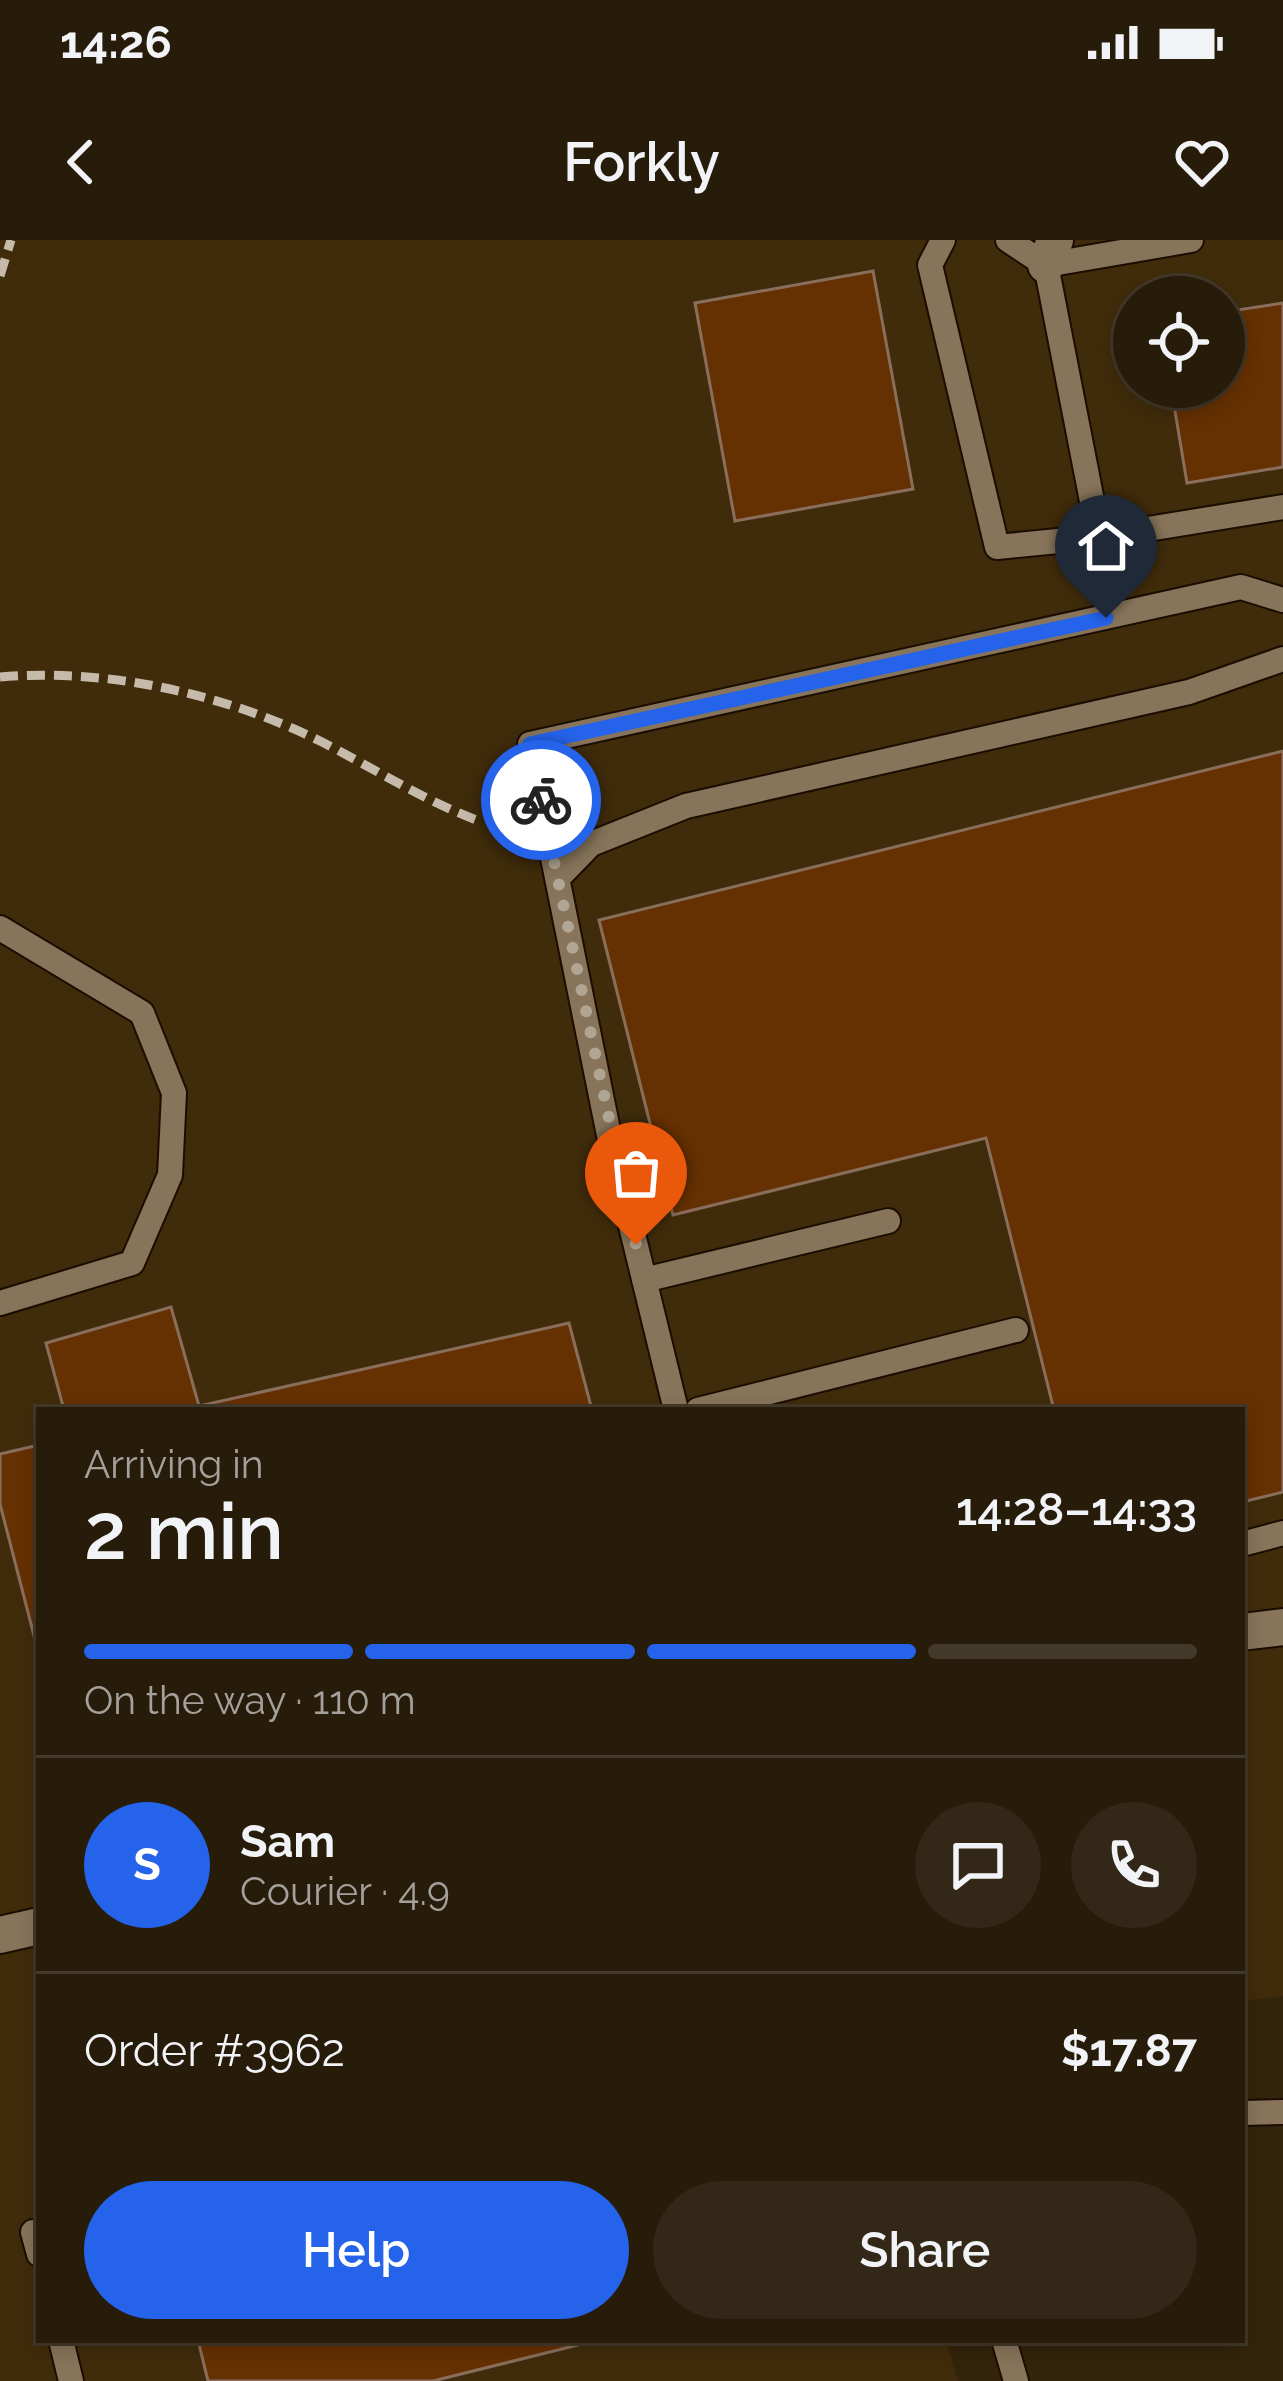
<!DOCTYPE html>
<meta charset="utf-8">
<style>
:root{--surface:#271b09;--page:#332817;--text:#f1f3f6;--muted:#a4a19c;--line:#43392a;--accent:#2563eb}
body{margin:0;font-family:Raleway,sans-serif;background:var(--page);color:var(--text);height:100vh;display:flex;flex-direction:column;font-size:45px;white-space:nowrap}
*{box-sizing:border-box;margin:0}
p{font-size:39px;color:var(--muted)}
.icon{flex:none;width:66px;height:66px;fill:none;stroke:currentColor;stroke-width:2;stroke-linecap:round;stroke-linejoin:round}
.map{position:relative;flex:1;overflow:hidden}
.drawer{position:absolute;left:36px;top:1167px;width:1209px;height:936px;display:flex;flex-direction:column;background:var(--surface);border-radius:0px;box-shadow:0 6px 18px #0003,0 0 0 3px var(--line)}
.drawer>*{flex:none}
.tools{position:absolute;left:1113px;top:36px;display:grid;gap:24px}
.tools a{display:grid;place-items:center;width:132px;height:132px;border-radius:50%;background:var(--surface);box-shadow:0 6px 18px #0003,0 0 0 3px var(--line);font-size:60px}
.pin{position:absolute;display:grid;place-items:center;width:102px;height:102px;color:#fff;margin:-123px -51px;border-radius:50% 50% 50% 0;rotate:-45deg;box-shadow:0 0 12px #0007}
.pin .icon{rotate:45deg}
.courier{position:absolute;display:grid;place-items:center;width:120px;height:120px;margin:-60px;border:9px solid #2563eb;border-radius:50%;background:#fff;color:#222;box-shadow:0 3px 15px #0007}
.headline em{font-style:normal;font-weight:600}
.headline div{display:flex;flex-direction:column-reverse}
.headline{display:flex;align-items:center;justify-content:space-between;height:204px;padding:0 48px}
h1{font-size:78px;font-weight:600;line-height:90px}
.bar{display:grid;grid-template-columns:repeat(4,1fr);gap:18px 12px;align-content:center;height:144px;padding:0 48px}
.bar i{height:15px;border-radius:9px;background:var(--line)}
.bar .on{background:var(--accent)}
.bar p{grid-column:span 4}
.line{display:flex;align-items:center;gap:30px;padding:0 48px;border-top:3px solid var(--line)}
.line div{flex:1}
.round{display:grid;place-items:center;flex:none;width:126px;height:126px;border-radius:63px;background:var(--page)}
.button{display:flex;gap:24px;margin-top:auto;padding:24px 48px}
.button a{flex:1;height:138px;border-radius:72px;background:var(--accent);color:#fff;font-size:48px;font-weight:600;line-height:138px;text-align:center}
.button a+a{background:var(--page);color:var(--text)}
.status{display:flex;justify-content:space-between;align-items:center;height:84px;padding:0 60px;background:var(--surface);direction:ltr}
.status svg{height:33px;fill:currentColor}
header{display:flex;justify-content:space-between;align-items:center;height:156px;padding:0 48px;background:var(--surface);font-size:54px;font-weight:600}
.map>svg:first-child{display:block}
.built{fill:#402c0b;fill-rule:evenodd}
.building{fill:#653002;stroke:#8a6e5c;stroke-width:3}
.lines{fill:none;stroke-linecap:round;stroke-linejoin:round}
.lane-casing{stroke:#1b0d00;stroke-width:28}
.street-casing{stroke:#1b0d00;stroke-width:40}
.lane{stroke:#87745a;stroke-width:24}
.street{stroke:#87745a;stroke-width:36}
.rail{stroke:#c6bbaa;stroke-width:9;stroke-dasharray:18 9;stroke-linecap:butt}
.done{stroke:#b1a593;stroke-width:12;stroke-dasharray:0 21.6}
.route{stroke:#2563eb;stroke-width:15}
</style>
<div class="status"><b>14:26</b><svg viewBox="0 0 49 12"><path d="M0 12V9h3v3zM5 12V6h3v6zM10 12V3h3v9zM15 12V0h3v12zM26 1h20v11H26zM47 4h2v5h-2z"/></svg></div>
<header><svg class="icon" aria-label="back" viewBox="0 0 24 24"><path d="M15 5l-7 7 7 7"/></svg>Forkly<svg class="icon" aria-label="heart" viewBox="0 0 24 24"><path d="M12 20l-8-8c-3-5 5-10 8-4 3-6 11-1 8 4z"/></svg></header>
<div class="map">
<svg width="1283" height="2141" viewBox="0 0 1283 2141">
<rect width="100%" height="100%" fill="#34240c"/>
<path class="built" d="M0,0H1283V1756L1242,1761V1170H39V2100H946L958,2141H0ZM1134,57H1224V147H1134Z"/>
<path class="building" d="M873,31L913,249L735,281L695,63Z
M1283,63V227L1187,243L1171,147H1224V72Z
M1283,511V1252L1242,1262V1170H1054L986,898L673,975L599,680Z
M171,1067L199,1166L569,1083L592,1170H64L46,1103Z
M39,1205V1415L0,1264V1214Z
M198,2100H598L433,2141H208Z"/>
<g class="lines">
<g class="lane-casing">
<path id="lane" d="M943,0L930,25L997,307L1099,297
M1008,0L1046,25L1191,0
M1046,25L1099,297L1283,267
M558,638L591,604L686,566L1189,452L1283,419
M0,688L142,773L174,853L170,935L132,1023L0,1063
M644,1040L888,981
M676,1170L610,900L530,504L1241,347L1283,360
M698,1170L1016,1090
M1242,1304L1283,1293
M1242,1873L1283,1872
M33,1992L39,2014
M61,2100L71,2141
M1004,2100L1016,2141"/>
</g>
<g class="street-casing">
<path id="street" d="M1046,25L1055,0
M1242,1392L1283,1387
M0,1695L39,1686"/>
</g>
<use href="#lane" class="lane"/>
<use href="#street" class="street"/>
<path class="rail" d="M0,36L11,0
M0,437C109,428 225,454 322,502C375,529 423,560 479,581"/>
</g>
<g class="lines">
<path class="done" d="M541,560L636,1005"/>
<path class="route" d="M541,560L530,504L1106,378"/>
</g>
</svg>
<div class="tools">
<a><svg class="icon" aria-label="locate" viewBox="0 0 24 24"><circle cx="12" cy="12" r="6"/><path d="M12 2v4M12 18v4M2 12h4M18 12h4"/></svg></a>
</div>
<div class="pin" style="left:636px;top:1005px;background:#ea580c"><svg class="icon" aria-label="bag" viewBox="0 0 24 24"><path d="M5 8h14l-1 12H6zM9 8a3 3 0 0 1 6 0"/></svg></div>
<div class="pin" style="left:1106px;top:378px;background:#1f2937"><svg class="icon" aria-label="home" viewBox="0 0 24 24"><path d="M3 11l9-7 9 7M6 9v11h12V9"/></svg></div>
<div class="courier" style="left:541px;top:560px"><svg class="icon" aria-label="bike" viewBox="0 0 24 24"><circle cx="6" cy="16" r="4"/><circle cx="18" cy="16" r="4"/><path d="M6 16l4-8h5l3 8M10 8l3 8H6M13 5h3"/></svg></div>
<section class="drawer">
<div class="headline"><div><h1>2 min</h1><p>Arriving in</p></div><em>14:28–14:33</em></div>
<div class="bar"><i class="on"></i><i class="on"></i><i class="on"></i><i></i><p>On the way · 110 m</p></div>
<div class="line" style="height:216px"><b class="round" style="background:var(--accent);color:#fff">S</b><div><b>Sam</b><p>Courier · 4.9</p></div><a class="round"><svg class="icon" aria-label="chat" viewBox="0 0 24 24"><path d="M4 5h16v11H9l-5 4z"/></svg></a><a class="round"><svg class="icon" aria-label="phone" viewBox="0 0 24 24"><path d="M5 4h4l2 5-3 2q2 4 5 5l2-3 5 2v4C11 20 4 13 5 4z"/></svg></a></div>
<div class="line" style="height:156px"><div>Order #3962</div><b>$17.87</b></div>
<div class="button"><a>Help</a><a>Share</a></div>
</section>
</div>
